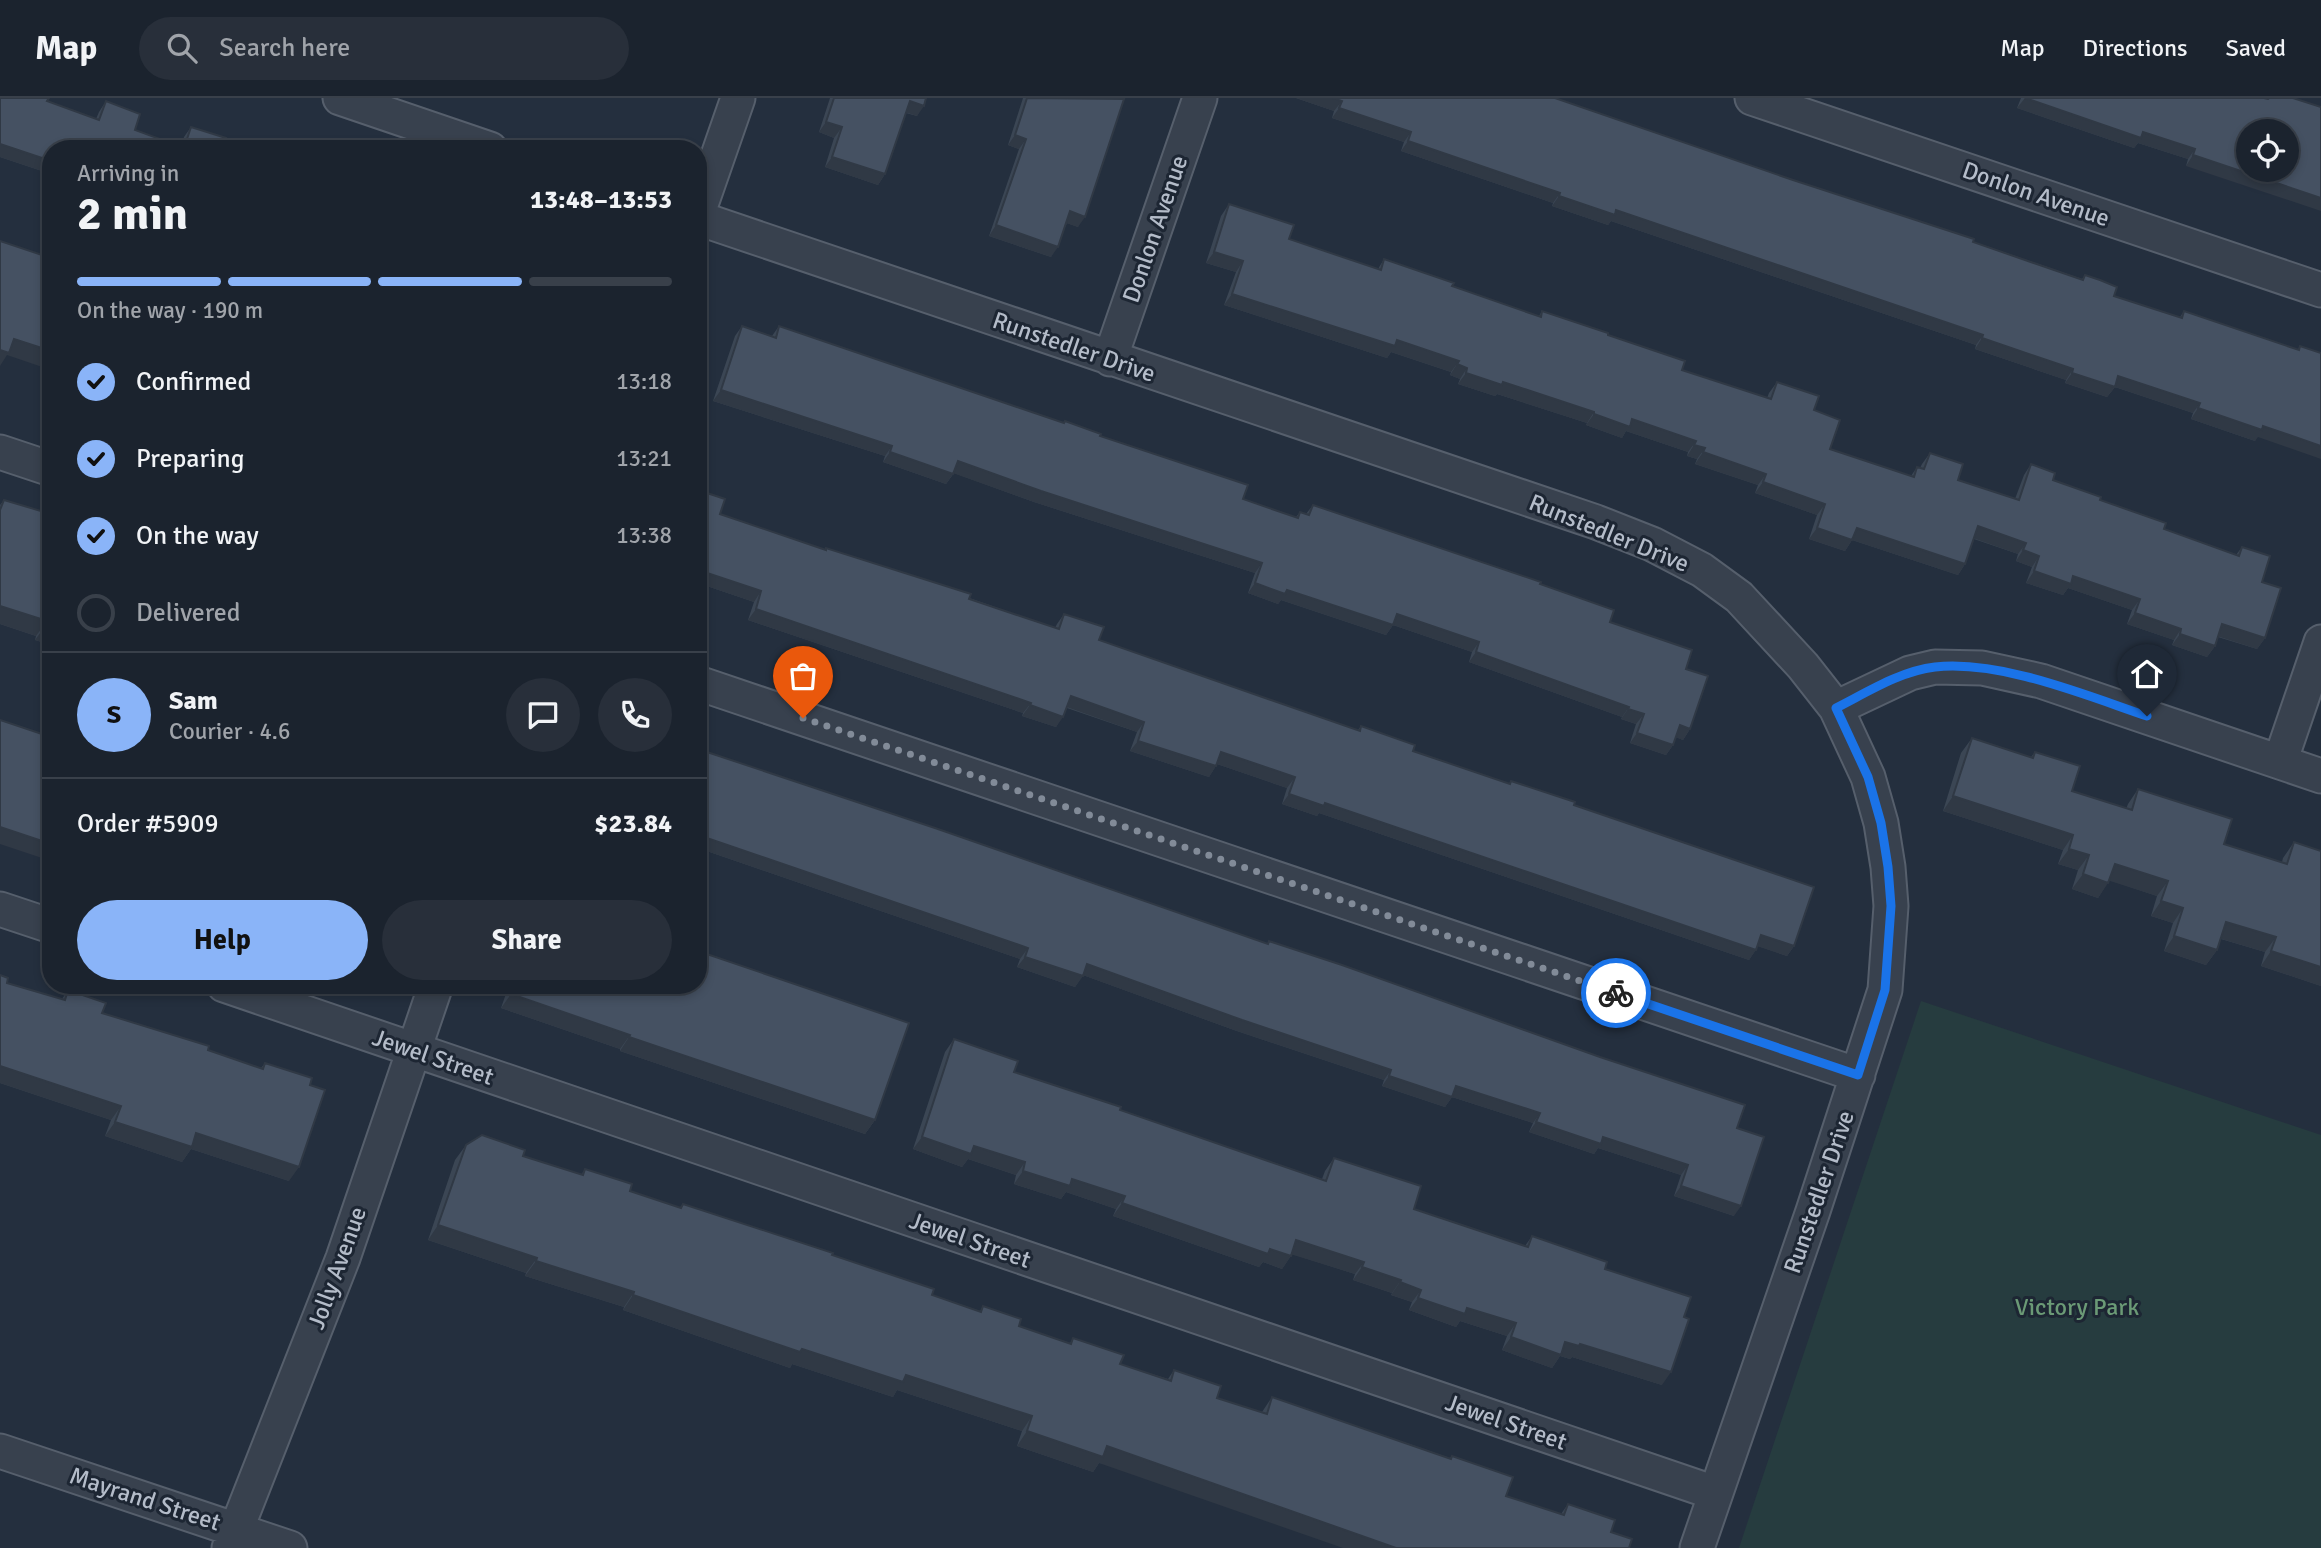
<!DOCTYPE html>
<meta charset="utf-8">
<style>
:root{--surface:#1b232e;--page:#282f3a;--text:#f1f3f6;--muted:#a0a4aa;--line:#39404a;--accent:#8ab4f8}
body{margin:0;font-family:Signika,sans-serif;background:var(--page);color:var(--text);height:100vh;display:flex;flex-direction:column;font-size:26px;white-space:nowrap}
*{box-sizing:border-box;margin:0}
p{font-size:23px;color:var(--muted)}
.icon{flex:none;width:38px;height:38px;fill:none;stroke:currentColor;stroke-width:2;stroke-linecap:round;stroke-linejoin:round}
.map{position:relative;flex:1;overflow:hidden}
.sheet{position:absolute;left:42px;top:42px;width:665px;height:854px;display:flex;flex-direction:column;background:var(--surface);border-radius:28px;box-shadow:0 4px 10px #0003,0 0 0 2px var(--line)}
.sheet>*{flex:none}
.tools{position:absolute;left:2236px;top:21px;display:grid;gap:14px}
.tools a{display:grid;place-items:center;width:63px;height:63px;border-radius:50%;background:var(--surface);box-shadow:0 4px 10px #0003,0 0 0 2px var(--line);font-size:35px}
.pin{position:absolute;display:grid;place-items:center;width:60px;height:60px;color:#fff;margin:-72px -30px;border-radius:50% 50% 50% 0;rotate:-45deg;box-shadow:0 0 7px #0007}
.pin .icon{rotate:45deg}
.courier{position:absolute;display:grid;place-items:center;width:70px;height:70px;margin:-35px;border:5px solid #1a73e8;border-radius:50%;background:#fff;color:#222;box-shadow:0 2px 9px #0007}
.overview em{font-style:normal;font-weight:700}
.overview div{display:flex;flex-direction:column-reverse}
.overview{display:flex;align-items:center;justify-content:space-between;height:119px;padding:0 35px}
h1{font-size:46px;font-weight:700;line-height:52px}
.bar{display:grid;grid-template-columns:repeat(4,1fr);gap:10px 7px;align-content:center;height:84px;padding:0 35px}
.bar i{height:9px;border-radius:5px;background:var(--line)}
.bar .current{background:var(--accent)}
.bar p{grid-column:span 4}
.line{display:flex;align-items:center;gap:18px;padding:0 35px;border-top:2px solid var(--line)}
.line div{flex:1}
.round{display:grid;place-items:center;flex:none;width:74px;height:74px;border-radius:37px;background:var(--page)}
ol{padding:0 35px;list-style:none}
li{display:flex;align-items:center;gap:21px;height:77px}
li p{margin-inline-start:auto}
li .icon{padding:7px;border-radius:50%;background:var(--accent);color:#111;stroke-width:4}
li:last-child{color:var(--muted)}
li i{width:38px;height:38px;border:4px solid var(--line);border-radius:50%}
.primary-button{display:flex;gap:14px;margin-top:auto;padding:14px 35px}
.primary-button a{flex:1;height:80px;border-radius:42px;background:var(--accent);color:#111;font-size:28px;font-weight:700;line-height:80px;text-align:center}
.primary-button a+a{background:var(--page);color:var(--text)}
header{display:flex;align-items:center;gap:42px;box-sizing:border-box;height:98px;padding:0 35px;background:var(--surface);border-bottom:2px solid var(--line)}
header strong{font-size:33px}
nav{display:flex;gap:38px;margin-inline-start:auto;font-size:24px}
.search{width:490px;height:63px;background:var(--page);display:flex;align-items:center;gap:18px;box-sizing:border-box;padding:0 24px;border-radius:38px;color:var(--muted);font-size:26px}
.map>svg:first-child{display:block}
.green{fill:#263c3f}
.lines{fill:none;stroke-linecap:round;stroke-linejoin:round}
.minor-casing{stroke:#565f6c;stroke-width:37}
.minor{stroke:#38414e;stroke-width:33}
.wall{fill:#3b4654}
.shaded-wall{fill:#303945}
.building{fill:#455162;stroke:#303945;stroke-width:2;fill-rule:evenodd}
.done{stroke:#828b98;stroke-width:7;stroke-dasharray:0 12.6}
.route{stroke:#1a73e8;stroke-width:9}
.labels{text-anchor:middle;stroke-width:6;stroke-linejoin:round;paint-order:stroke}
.street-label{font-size:24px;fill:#b4bcc9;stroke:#1d2633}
.park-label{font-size:24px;fill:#6b9a76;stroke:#1d2633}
</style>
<header>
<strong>Map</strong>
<div class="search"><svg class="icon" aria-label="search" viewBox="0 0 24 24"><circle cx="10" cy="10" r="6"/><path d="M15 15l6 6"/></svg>Search here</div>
<nav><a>Map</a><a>Directions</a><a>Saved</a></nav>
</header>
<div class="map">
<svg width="2321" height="1450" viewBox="0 0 2321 1450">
<rect width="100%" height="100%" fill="#242f3e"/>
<path class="green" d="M1921,903L2321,1037V1450H1739Z"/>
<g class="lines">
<g class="minor-casing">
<path id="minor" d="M340,0L490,51
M1752,0L2321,192
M698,115L738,0
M698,120L1596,424L1652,446L1702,472L1739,499L1803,568L1836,610L1868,679L1881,725L1888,769L1891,808L1885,892L1813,1113L1697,1450
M1110,261L1200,0
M0,354L51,371
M698,585L1858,977
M1836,610L1910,575L1935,569L1982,570L2041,583L2321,678
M2280,664L2321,544
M0,811L51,828
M224,887L1715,1395
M0,1353L290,1450
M229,1450L343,1160L436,887"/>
</g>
<use href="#minor" class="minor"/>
</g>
<path class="wall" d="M830,0H926L917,18L906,15L885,76L878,87L825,69L834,40L819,34Z
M1023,0H1121L1078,129L1067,125L1051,159L989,138L1019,51L1008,47Z
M1296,0H1555L2082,181L2085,177L2114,198L2180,219L2184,213L2297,252L2300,248L2255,343L2191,321L2193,315L2115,289L2107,299L2065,285L2066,282L1975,251L1976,247L1611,123L1608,127L1552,108L1553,105L1401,53L1404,44L1332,20L1334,13Z
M2021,0L2266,1L2293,0L2186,68L2188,61L2138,45L2134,50L2017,10Z
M47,3L96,21L99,14L106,3L135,32L181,49L184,39L191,29L222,51H51V76L0,59Z
M1229,106L1289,141L1378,171L1384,161L1452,188L1539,218L1542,213L1608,237L1682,272L1767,300L1769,295L1777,284L1814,312L1830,351L1911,378L1917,369L1920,370L1922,366L1930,355L1958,382L2015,401L2024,377L2031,366L2053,382L2100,402L2164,431L2236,457L2242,449L2262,484L2265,540L2257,551L2218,539L2215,548L2207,559L2172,547L2174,542L2127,526L2132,512L2068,490L2063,497L2026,485L2032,469L2016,463L2018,456L1974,441L1965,466L1958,477L1852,442L1845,453L1809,441L1817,417L1755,395L1758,387L1695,366L1697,361L1687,358L1688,354L1626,333L1622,340L1586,327L1587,325L1497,296L1495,298L1458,286L1460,281L1450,277L1451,274L1391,254L1387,260L1224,207L1236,174L1206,165L1221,118Z
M742,228L772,238L779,228L1100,338L1243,401L1296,419L1300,414L1306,416L1313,407L1540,486L1610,524L1686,571L1690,631L1683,642L1676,639L1673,647L1666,657L1630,645L1636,626L1621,621L1622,619L1469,564L1472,554L1393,527L1386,537L1281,502L1278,506L1248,495L1255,475L1034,404L954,375L946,386L883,364L885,358L713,303L735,238Z
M698,392L720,416L825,452L826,450L1055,530L1057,526L1064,516L1099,542L1358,632L1361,628L1413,653L1510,686L1511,683L1574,707L1794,848L1787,858L1758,848L1749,862L1319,715L1317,718L1282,706L1287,690L1217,666L1209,679L1130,653L1137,634L1067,610L1056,629L1022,618L1023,615L748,522L754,504L698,485Z
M4,402L51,416V547L35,542L36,538L0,526V407Z
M1972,640L2031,659L2035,654L2072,693L2126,711L2128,706L2138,691L2224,746L2282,764L2283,760L2294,744L2321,753V888L2261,868L2265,854L2221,841L2217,852L2206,867L2164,853L2173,825L2151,818L2157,798L2109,782L2098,800L2072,791L2078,772L2058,766L2063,752L1943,713L1961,655Z
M698,651L1267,846L1269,843L1737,1030L1734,1118L1674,1098L1681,1077L1598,1050L1594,1056L1529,1034L1533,1025L1452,999L1445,1009L1382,988L1384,982L1234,932L1083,877L1075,889L1017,869L1020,861L698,750Z
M0,877L7,885L62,901L68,892L102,915L261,970L265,965L289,1083L191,1051L182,1064L105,1038L111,1022L0,985Z
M509,887H698L875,1022L865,1036L620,953V951L501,910Z
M954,941L1014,974L1120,1012L1322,1081L1325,1073L1334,1060L1414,1111L1525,1148L1532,1138L1605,1171L1662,1287L1572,1259L1570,1261L1560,1258L1552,1270L1502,1252L1507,1238L1460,1223L1456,1229L1409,1212L1412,1204L1391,1197L1392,1195L1353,1182L1355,1176L1292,1156L1282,1171L1263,1164L1259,1169L1113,1118L1116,1111L1066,1094L1061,1101L1014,1086L1016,1077L968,1061L962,1069L913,1051L945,954Z
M466,1047L523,1058L581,1077L585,1071L630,1093L680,1110L683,1106L832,1157L932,1197L980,1213L983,1208L1019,1228L1070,1245L1073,1240L1120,1266L1168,1281L1174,1272L1217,1300L1262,1314L1272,1299L1450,1360L1452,1358L1506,1398L1561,1416L1568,1406L1611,1434L1099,1365L1093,1374L1017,1348L1022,1333L897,1292L893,1299L792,1266L790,1270L623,1212L624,1209L525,1178L526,1175L428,1142L455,1062Z"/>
<path class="shaded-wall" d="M1296,0H1333L1342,3L1334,13Z
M2025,0L2143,34L2195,51L2188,61L2138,45L2134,50L2017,10Z
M910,3L924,8L917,18L902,13Z
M1339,10L1411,34L1404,44L1332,20Z
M826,24L842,29L834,40L819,34Z
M1015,37L1026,41L1019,51L1008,47Z
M1408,43L1560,95L1553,105L1401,53Z
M0,46L51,63V76L0,59Z
M2193,57L2321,100V113L2186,68Z
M832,59L885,76L878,87L825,69Z
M1559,98L1616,112L1983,237L1976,247L1611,123L1608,127L1552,108Z
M1070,113L1085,119L1078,129L1063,124Z
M996,127L1058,149L1051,159L989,138Z
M1214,154L1243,163L1236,174L1206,165Z
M1232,196L1397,242L1459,263L1451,274L1391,254L1387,260L1224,207Z
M1982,240L2073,271L2066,282L1975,251Z
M14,241L51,253V272L7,257L0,268V252Z
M1457,266L1467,270L1460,281L1450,277Z
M1466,275L1503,284L1594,314L1587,325L1497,296L1495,298L1458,286Z
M2072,275L2118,278L2200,305L2193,315L2115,289L2107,299L2065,285Z
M721,292L892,348L885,358L713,303Z
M2198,310L2263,328L2321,348V361L2258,339L2255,343L2191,321Z
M1594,316L1632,321L1696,343L1688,354L1626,333L1622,340L1586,327Z
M1694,347L1705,350L1697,361L1687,358Z
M890,354L953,376L946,386L883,364Z
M1703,354L1766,376L1758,387L1695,366Z
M958,363L1262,465L1255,475L1034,404L950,374Z
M1763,384L1825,406L1817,417L1755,395Z
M1978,428L2026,445L2018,456L1970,439Z
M1817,430H1857L1965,466L1958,477L1852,442L1845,453L1809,441Z
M2023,452L2039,458L2032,469L2016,463Z
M698,472L761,493L754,504L698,485Z
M2034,473L2073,478L2140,501L2132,512L2068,490L2063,497L2026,485Z
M1255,485L1397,516L1479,544L1472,554L1393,527L1386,537L1281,502L1278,506L1248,495Z
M0,508L47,523L36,538L0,526Z
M756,511L955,578L1031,605L1023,615L748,522Z
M2135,515L2181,531L2174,542L2127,526Z
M2222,526L2265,540L2257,551L2214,537Z
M46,527L51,528V547L35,542Z
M2180,536L2215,548L2207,559L2172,547Z
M1476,554L1629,609L1622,619L1469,564Z
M1071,598L1144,624L1137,634L1064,608Z
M1030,607L1063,619L1056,629L1022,618Z
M1628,611L1644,616L1636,626L1621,621Z
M1680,627L1690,631L1683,642L1672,638Z
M1637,635L1673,647L1666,657L1630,645Z
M1138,643L1216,668L1209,679L1130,653Z
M1221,654L1295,679L1287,690L1214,665Z
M1289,696L1325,705L1756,852L1749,862L1319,715L1317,718L1282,706Z
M1953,698L2073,737L2063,752L1943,713Z
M0,729L51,746V763L0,746Z
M698,737L1028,850L1020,861L698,750Z
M2069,751L2089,757L2078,772L2058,766Z
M2115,766L2168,783L2157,798L2104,781Z
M2083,776L2108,785L2098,800L2072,791Z
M2161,803L2183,810L2173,825L2151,818Z
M2226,824L2276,839L2265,854L2215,839Z
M1761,837L1794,848L1787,858L1754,847Z
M2174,838L2217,852L2206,867L2164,853Z
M2271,853L2321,869V888L2261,868Z
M1025,859L1083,878L1075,889L1017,869Z
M1087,866L1391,972L1384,982L1234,932L1080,876Z
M511,896L630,937L620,951L501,910Z
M629,939L875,1022L865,1036L620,953Z
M0,968L121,1008L111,1022L0,985Z
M1389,978L1456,988L1540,1015L1533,1025L1452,999L1445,1009L1382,988Z
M115,1024L196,1035L299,1069L289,1083L191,1051L182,1064L105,1038Z
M1536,1024L1603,1039L1688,1067L1681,1077L1598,1050L1594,1056L1529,1034Z
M922,1039L974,1048L1025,1064L1016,1077L968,1061L962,1069L913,1051Z
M1023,1073L1072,1081L1125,1098L1116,1111L1066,1094L1061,1101L1014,1086Z
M1681,1088L1741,1108L1734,1118L1674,1098Z
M1122,1105L1270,1151L1291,1158L1282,1171L1263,1164L1259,1169L1113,1118Z
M438,1127L537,1160L526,1175L428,1142Z
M1296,1142L1364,1164L1355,1176L1287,1155Z
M536,1163L634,1194L624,1209L525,1178Z
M1362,1169L1401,1182L1392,1195L1353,1182Z
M1400,1184L1421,1192L1412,1204L1391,1197Z
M633,1197L802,1251L906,1277L1032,1318L1022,1333L897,1292L893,1299L792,1266L790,1270L623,1212Z
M1418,1200L1467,1210L1516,1225L1507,1238L1460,1223L1456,1229L1409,1212Z
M1511,1239L1580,1246L1671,1274L1662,1287L1572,1259L1570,1261L1560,1258L1552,1270L1502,1252Z
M1027,1333L1107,1348L1396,1450H1343L1099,1365L1093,1374L1017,1348Z"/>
<path class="building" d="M0,0H49L47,3L99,22L106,3L140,16L135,32L184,50L191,29L226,40L222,51H51V63L0,46Z
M834,0H926L924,8L910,3L885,76L832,59L842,29L826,24Z
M1027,0L1124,1L1085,119L1070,113L1058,149L996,127L1026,41L1015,37Z
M1333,0H1555L1793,82L1974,141L1973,144L2083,182L2085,177L2100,182L2117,189L2114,198L2182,220L2184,213L2299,252L2300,248L2321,255V348L2263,328L2262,332L2198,310L2200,305L2118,278L2115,289L2072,275L2073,271L1982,240L1983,237L1616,112L1615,117L1559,98L1560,95L1408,43L1411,34L1339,10L1342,3Z
M2025,0H2264L2268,1L2269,0H2293L2321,9V100L2193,57L2195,51L2143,34L2141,40ZM2249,33H2287V72H2249Z
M1229,106L1294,127L1289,141L1381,172L1384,161L1454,185L1452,188L1541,219L1542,213L1608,235V237L1685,263L1682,272L1771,301L1777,284L1819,298L1814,312L1840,322L1830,351L1914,379L1917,369L1924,371L1930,355L1963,366L1958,382L2019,402L2031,366L2055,375L2053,382L2101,399L2100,402L2166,425L2164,431L2239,458L2242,449L2270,458L2262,484L2281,490L2265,540L2222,526L2215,548L2180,536L2181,531L2135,515L2140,501L2073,478L2071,486L2034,473L2039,458L2023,452L2026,445L1978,428L1965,466L1857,430L1852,442L1817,430L1825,406L1763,384L1766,376L1703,354L1705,350L1694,347L1696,343L1632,321L1630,329L1594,316V314L1503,284L1502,287L1466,275L1467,270L1457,266L1459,263L1397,242L1395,248L1232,196L1243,163L1214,154Z
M0,143L51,160V253L14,241L9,255L0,252Z
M742,228L776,240L779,228L1064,325L1065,323L1101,336L1100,338L1248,387L1243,401L1298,420L1300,414L1309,417L1313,407L1541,484L1540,486L1614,512L1610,524L1692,552L1686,571L1708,578L1690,631L1680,627L1673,647L1637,635L1644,616L1628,611L1629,609L1476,554L1479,544L1397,516L1393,527L1287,492L1285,496L1255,485L1262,465L1041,393L958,363L953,376L890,354L892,348L721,292Z
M698,392L725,401L720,416L826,452V450L971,496L969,501L1059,531L1064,516L1104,529L1099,542L1360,633L1361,628L1415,647L1413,653L1510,686L1511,683L1575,704L1574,707L1814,789L1794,848L1761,837L1756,852L1325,705L1324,708L1289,696L1295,679L1221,654L1216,668L1138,643L1144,624L1071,598L1063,619L1030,607L1031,605L756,511L761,493L698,472Z
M4,402L51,416V528L46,527L47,523L0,508V412Z
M0,622L51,639V746L0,729Z
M1972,640L2033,660L2035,654L2080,668L2072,693L2132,712L2138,691L2232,721L2224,746L2287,766L2294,744L2321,753V869L2271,853L2276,839L2226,824L2217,852L2174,838L2183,810L2161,803L2168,783L2115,766L2108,785L2083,776L2089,757L2069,751L2073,737L1953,698Z
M698,651L935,730L1268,846L1269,843L1342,867L1600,959L1745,1007L1737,1030L1764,1039L1741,1108L1681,1088L1688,1067L1603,1039L1601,1046L1536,1024L1540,1015L1456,988L1452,999L1389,978L1391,972L1242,922L1087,866L1083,878L1025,859L1028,850L698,737Z
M698,853L909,925L875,1022L629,939L630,937L511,896L514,887H698Z
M0,877L8,880L7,885L65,902L68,892L106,905L102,915L209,948L208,952L263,971L265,965L312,980L310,987L325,992L299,1069L196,1035L192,1049L115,1024L121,1008L0,968Z
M954,941L1018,963L1014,974L1121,1009L1120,1012L1326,1083L1334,1060L1421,1088L1414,1111L1528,1149L1532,1138L1607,1164L1605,1171L1691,1199L1684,1219L1689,1221L1671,1274L1580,1246L1579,1248L1565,1244L1561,1257L1511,1239L1516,1225L1467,1210L1465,1216L1418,1200L1421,1192L1400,1184L1401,1182L1362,1169L1364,1164L1296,1142L1291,1158L1270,1151L1268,1156L1122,1105L1125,1098L1072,1081L1070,1088L1023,1073L1025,1064L974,1048L971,1056L922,1039Z
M482,1037L525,1052L523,1058L583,1077L585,1071L632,1086L630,1093L681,1110L683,1106L833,1155L832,1157L934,1191L932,1197L981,1214L983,1208L1021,1221L1019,1228L1071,1246L1073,1240L1124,1257L1120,1266L1171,1283L1174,1272L1221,1288L1217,1300L1267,1316L1272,1299L1451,1361L1452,1358L1513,1379L1506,1398L1564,1417L1568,1406L1615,1422L1611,1434L1632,1441L1629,1450H1396L1107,1348L1103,1359L1027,1333L1032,1318L906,1277L903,1284L802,1251L800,1254L633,1197L634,1194L536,1163L537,1160L438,1127L466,1047Z"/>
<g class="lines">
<path class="done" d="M803,620L1616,895"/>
<path class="route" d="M1616,895L1858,977L1885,892L1891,808L1888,769L1881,725L1868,679L1836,610C1866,595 1900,573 1935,569C2001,562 2085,597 2147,618"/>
</g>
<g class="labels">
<g class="street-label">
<text transform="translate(2036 96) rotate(19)" y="8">Donlon Avenue</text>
<text transform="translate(1155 131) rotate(-71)" y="8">Donlon Avenue</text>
<text transform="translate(1074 249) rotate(19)" y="8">Runstedler Drive</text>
<text transform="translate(1609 435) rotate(22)" y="8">Runstedler Drive</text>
<text transform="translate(433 959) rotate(19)" y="8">Jewel Street</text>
<text transform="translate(1819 1094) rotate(-71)" y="8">Runstedler Drive</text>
<text transform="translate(970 1142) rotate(19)" y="8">Jewel Street</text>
<text transform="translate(337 1170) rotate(-70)" y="8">Jolly Avenue</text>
<text transform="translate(1506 1324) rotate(19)" y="8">Jewel Street</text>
<text transform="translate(145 1401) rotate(18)" y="8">Mayrand Street</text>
</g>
<g class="park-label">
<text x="2077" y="1217">Victory Park</text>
</g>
</g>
</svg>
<div class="tools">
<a><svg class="icon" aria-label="locate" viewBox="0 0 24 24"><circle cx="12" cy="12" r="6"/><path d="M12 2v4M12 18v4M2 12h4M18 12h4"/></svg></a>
</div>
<div class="pin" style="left:803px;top:620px;background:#ea580c"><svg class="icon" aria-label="bag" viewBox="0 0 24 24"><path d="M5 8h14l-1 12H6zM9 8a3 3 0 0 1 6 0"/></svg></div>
<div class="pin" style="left:2147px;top:618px;background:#1f2937"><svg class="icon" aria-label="home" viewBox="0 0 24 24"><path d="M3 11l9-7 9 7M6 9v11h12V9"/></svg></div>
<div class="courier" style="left:1616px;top:895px"><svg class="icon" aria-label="bike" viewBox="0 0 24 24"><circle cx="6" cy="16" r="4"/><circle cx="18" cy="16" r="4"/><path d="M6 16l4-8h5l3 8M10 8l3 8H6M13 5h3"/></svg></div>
<section class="sheet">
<div class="overview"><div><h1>2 min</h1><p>Arriving in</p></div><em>13:48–13:53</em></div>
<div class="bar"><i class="current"></i><i class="current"></i><i class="current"></i><i></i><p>On the way · 190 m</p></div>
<ol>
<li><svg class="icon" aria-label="check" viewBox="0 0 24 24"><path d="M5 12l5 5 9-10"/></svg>Confirmed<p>13:18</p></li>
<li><svg class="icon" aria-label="check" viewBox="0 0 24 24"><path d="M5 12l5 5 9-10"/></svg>Preparing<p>13:21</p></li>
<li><svg class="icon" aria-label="check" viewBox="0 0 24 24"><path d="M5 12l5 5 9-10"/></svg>On the way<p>13:38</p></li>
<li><i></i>Delivered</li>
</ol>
<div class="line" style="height:126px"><b class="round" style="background:var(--accent);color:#111">S</b><div><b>Sam</b><p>Courier · 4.6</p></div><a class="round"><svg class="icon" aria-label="chat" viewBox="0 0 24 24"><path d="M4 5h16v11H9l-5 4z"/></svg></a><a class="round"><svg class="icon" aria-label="phone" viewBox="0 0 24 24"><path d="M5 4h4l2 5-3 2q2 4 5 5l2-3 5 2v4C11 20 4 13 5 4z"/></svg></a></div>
<div class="line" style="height:91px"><div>Order #5909</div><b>$23.84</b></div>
<div class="primary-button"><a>Help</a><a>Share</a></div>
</section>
</div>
